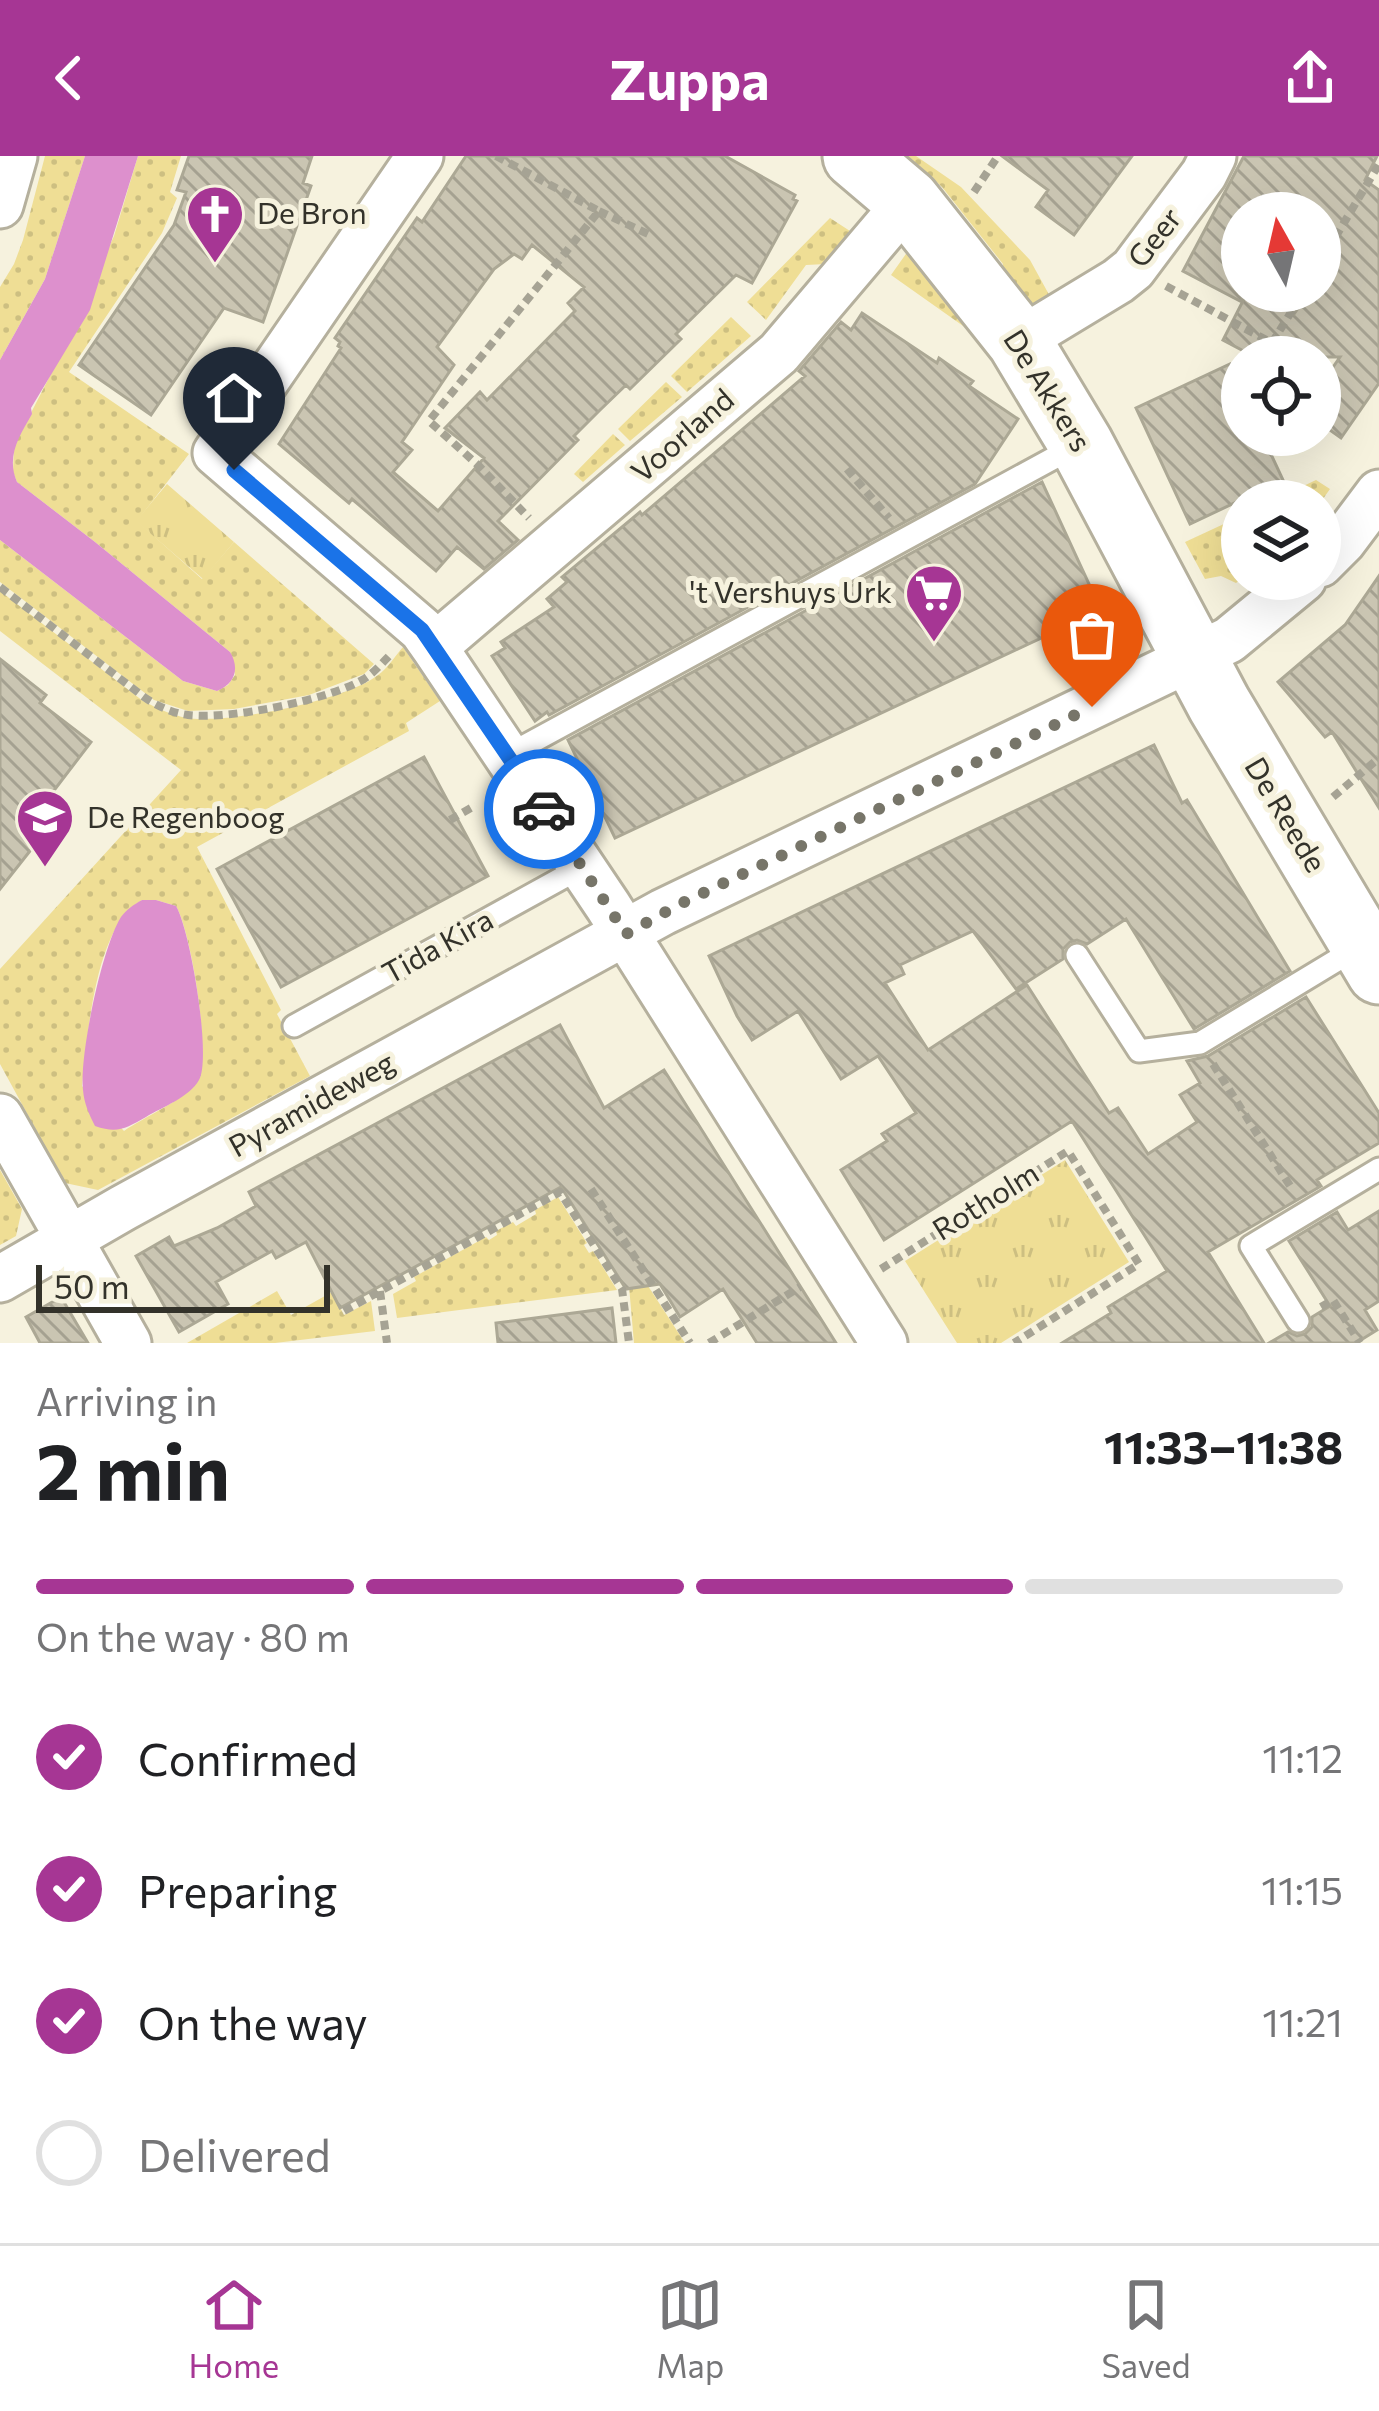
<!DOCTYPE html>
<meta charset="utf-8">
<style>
:root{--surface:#fff;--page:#f2f2f2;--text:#202124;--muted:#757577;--line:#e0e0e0;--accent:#a63694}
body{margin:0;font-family:Commissioner,sans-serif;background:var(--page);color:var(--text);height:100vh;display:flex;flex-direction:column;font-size:45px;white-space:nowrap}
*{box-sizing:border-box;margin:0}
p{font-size:39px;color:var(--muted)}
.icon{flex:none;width:66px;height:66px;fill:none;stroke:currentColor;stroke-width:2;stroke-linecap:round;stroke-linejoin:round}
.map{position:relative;height:1187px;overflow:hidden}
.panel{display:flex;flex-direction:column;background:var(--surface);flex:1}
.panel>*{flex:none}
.needle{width:78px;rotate:352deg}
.tools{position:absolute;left:1221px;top:36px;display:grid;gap:24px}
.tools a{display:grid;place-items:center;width:120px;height:120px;border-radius:50%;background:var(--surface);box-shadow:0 12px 48px #0002;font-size:60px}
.scale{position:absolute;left:36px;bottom:30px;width:294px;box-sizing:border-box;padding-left:12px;border:6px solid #33322a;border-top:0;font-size:33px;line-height:42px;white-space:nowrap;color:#33322a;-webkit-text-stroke:9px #f6f2de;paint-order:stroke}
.pin{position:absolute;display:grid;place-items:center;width:102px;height:102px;color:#fff;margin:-123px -51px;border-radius:50% 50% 50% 0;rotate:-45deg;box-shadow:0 0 12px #0007}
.pin .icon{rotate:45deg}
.courier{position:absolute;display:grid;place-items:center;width:120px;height:120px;margin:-60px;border:9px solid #1a73e8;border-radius:50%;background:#fff;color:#222;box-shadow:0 3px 15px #0007}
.summary em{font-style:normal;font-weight:700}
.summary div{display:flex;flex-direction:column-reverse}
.summary{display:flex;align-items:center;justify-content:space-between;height:204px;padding:0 36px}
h1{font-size:78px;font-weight:700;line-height:90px}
.bar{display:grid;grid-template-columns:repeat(4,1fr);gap:18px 12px;align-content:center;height:144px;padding:0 36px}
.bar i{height:15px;border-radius:9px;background:var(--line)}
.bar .active{background:var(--accent)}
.bar p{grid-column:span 4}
ol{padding:0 36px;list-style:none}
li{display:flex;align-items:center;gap:36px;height:132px}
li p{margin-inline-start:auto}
li .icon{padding:12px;border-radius:50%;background:var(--accent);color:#fff;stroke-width:4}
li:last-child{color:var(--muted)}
li i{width:66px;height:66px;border:6px solid var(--line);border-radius:50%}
header{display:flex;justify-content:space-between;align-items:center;height:156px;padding:0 36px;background:var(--accent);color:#fff;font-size:54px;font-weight:700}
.tabs{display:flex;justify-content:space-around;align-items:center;height:168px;border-top:3px solid var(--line);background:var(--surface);font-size:33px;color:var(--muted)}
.tabs a{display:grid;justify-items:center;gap:6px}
.tabs .active{color:var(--accent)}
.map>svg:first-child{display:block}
.grass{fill:url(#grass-dots);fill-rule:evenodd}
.park{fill:url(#park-tufts)}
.water{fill:#dd90cd}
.building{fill:url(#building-back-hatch);stroke:#aca895;stroke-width:3;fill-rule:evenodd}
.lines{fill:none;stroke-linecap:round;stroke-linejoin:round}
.lane-casing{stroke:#b5b09d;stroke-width:27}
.street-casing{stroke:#b5b09d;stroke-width:51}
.secondary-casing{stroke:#b5b09d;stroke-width:69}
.path{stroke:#a6a394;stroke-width:8;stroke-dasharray:9 6;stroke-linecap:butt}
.lane{stroke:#fff;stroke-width:21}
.street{stroke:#fff;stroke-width:45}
.secondary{stroke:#fff;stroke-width:63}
.done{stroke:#777569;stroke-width:12;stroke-dasharray:0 21.6}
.route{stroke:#1a73e8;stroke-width:15}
.labels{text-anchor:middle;stroke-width:10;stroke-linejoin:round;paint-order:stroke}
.poi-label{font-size:30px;fill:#33322a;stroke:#f6f2de;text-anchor:start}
.street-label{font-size:30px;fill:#33322a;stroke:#f6f2de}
</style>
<header><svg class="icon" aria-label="back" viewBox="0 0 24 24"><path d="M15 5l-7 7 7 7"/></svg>Zuppa<svg class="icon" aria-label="share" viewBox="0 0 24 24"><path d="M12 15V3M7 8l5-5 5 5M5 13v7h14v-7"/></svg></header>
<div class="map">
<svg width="1379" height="1187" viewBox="0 0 1379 1187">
<defs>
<pattern id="grass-dots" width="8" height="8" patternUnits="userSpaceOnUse" patternTransform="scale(3)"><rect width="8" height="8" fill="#efde95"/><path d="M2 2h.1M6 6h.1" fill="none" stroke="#cdbf81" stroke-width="1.8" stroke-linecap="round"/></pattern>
<pattern id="park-tufts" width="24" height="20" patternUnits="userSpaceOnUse" patternTransform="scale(3)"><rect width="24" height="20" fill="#efde95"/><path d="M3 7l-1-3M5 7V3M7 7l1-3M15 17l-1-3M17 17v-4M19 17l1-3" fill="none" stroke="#cdbf81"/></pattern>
<pattern id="building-back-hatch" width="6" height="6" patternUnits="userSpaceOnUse" patternTransform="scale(3)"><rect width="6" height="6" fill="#cac5b2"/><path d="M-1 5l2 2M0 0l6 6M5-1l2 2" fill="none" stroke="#a5a191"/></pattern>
</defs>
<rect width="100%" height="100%" fill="#f6f2de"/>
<path class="grass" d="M45,0H85L45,123L0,204V131L14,108L23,84Z
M138,0H181L170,36L177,42L162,77L69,216L189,298L137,365L202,423L234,386L374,508L364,518L309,539L234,553L188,555L154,544L0,426V384L183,525L217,535L228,529L235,519L230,496L95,386L17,326L13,316L14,290L55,210L114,80Z
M890,0H916L961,31L1030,104L1052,144L1026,158L1001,126L1003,108L942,31L916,7L900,8Z
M830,62L850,75L826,108L806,109L766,164L747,146Z
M908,95L966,172L891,119Z
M731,161L751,180L687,236L671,220Z
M666,226L682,241L630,285L618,273Z
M613,278L625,289L583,326L574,318Z
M1316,324L1330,333L1320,347L1272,345Z
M1226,367L1242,401V422L1236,427L1221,420L1205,423L1185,386Z
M0,435L143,545C157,552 171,559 187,562C228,568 345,545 378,519C388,512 395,500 403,491L440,545L406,567L409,575L197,691L281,854L277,858L310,920L98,1034L65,1027L0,908V813L181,614L0,475ZM142,744H156L176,750C191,775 213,905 196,927C182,945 144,961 124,975L82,930C88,879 94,771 142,744Z
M0,1014L22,1053L16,1080L0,1089Z
M558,1041L587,1087L584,1089L589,1097L593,1095L617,1134L397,1162L393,1138L416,1125L414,1121L486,1081L489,1084L497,1079L496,1075L513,1066L516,1070L536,1058L535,1054Z
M626,1096L685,1187H634Z
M277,1135L291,1159L332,1136L344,1159L371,1145L375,1175L275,1187H187Z"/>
<path class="park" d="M167,328L234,386L203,423L136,365Z
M1065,1004L1129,1106L1001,1187H957L905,1105Z"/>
<path class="water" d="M85,0H138L90,154L31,252L32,258C19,281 6,300 17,326L95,386L230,496C240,512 235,528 217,535L183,525L0,384V204L45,123Z
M142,744H156L176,750C190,773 212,901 199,924C190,941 162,951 146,961C126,972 118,978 95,970C89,958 84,947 83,934C79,900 102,791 121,761C127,753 133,749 142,744Z"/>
<path class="building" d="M189,0H312L303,27L311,30L263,166L224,152L151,259L79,209L174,69L186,36L177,34Z
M466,0H725L795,39L793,43L797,45L752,127L736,119L676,178L681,183L630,233L626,229L600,254L574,280L578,284L498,365L518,384L484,413L457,391L436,415L352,343L349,347L279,288L341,192L338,190L340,186L335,182L417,62L422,66ZM532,89L584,131L568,147L575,155L487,244L480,236L445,272L484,302L438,355L393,316L412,294L402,286L454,209L437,191L494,113L514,98L522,103Z
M1002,0H1132L1074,79L1036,51L1048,34Z
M1244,0H1377L1365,24L1379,34V227L1341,282L1320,267V230L1340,201H1255L1223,184L1248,135L1294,158L1310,135H1320V121L1328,109L1320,103V57H1242V146L1183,115Z
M862,157L937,207L939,202L956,214L973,225L969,230L1018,263L975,328L549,559L547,556L535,565L492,500L505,492L501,486L554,451L547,443L567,426L562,421L640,356L642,359L805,220L799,215L841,166L851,174Z
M1230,208L1242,233V279H1262L1283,324L1190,368L1136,252Z
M1042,326L1101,454L615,682L568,584Z
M1379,420V652L1332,576L1325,581L1278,526L1345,469Z
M0,503L46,539L40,547L91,586L52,637L67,648L0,733Z
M1154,589L1182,647L1187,644L1290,815L1194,873L1126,763L1087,788L1077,784L1070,786L1063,793V803L1016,833L973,775L900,809L904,818L885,827L928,894L1027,829L1109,957L1118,952L1148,998L1197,966L1180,939L1200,927L1187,905L1208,900L1306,841L1379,957V987L1317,1024L1321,1030L1208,1096L1264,1187H1062L1111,1157L1108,1151L1167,1115L1072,965L884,1084L841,1014L887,985L882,978L916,957L878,900L841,923L798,855L752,884L737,860L709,800Z
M424,601L488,720L281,831L217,713Z
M560,869L604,952L664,914L836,1187H757L723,1133L680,1161L660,1128L626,1133L561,1031L340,1152L306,1086L276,1102L272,1095L216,1126L228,1148L179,1176L136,1100L169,1081L174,1090L217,1072L256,1050L249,1036Z
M1379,1055V1145L1365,1154L1377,1174L1356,1187H1269L1288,1176L1297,1180L1305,1178L1312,1171V1161L1330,1150L1289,1085L1337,1056L1348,1074Z
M61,1141L88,1187H40L26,1161Z
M612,1152L616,1187H498L496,1167Z"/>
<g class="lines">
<g class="lane-casing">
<path id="lane" d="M508,599L1076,290
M1077,799L1139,895L1200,887L1357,792
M294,870L582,711
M1298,1165L1251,1090L1379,1013"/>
</g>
<g class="street-casing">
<path id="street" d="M420,0L216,297L422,474L434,491L608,750L884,1187
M0,49L14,0
M1019,185L1118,125L1133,113L1204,18L1213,0
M1320,408L1343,385L1379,337
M434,491L779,197L908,45
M0,961L128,1187
M0,1123L123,1052L663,756L1229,484L1303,423"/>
</g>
<g class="secondary-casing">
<path id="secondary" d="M855,0L908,45L1019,185L1081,288L1219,548L1379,816"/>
</g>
<path class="path" d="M496,0L599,55L429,265L479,310L529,362
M974,36L998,0
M599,55L648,78
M1320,107L1379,8
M1166,130L1272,187L1304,135
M847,313L889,362
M0,431L144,541C157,550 172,557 188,559C229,564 329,544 364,523C375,516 383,506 392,497
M1333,641L1379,602
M450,664L476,649
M1213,908L1292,1033
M591,1033L690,1187
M881,1113L1068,995L1139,1108L1014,1187
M380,1135L387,1187
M1321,1151L1333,1144L1360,1187
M344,1155L560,1036L622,1133L629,1187
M709,1187L800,1131"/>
<use href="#lane" class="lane"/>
<use href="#street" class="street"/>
<use href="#secondary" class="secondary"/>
</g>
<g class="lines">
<path class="done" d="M544,653L626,778L678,749L1092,551"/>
<path class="route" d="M234,314L422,474L544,653"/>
</g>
<defs>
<g id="church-pin" transform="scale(3)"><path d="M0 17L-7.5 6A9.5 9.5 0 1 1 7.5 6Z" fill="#a63694" stroke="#f6f2de"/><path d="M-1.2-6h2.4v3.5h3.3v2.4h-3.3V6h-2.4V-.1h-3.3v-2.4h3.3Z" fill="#fff"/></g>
<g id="supermarket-pin" transform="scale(3)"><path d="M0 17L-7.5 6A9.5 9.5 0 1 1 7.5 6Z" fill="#a63694" stroke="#f6f2de"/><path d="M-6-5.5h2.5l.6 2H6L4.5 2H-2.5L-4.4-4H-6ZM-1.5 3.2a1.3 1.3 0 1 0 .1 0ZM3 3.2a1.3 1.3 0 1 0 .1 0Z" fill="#fff"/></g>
<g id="school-pin" transform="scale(3)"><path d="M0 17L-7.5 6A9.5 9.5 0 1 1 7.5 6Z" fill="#a63694" stroke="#f6f2de"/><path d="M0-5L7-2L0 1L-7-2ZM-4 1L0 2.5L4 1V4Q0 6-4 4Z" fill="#fff"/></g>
</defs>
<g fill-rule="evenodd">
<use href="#church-pin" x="215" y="58"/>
<use href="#supermarket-pin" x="934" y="437"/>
<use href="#school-pin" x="45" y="662"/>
</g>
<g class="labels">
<g class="poi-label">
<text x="257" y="68">De Bron</text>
<text x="892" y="447" text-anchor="end">'t Vershuys Urk</text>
<text x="87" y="672">De Regenboog</text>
</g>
<g class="street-label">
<text transform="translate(1155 82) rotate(-52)" y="10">Geer</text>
<text transform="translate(1047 235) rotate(58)" y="10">De Akkers</text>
<text transform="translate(683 280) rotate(-41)" y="10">Voorland</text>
<text transform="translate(1285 659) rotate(59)" y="10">De Reede</text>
<text transform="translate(438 791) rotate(-29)" y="10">Tida Kira</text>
<text transform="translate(312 949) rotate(-29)" y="10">Pyramideweg</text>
<text transform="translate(986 1046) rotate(-32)" y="10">Rotholm</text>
</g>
</g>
</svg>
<div class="tools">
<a><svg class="needle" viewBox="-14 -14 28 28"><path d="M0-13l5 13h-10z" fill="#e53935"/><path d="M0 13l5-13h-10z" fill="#757577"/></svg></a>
<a><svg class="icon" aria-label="locate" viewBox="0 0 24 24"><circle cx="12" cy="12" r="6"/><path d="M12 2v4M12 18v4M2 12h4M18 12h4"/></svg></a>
<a><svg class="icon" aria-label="layers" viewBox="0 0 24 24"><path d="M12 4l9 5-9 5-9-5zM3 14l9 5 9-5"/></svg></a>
</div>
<div class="scale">50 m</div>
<div class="pin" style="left:1092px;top:551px;background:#ea580c"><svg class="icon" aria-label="bag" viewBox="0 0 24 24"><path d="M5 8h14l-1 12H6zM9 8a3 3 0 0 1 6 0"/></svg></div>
<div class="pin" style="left:234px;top:314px;background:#1f2937"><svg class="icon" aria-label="home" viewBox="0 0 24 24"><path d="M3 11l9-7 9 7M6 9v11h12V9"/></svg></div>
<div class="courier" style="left:544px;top:653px"><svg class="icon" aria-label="car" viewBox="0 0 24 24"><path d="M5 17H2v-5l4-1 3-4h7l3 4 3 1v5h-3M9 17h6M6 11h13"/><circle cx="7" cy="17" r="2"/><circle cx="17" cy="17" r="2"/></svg></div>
</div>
<section class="panel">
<div class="summary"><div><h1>2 min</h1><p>Arriving in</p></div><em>11:33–11:38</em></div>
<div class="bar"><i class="active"></i><i class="active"></i><i class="active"></i><i></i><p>On the way · 80 m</p></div>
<ol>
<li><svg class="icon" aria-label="check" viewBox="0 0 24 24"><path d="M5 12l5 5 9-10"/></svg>Confirmed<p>11:12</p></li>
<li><svg class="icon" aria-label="check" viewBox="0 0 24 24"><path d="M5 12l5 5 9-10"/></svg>Preparing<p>11:15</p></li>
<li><svg class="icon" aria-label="check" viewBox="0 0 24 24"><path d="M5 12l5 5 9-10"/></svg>On the way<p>11:21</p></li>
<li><i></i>Delivered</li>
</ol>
</section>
<nav class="tabs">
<a class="active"><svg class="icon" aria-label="home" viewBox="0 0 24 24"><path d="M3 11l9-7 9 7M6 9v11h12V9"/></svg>Home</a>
<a><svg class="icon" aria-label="map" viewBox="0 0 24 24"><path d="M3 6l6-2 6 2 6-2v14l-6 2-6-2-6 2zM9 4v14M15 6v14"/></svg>Map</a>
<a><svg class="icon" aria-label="saved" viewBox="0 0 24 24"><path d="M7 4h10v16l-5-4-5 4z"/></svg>Saved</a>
</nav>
